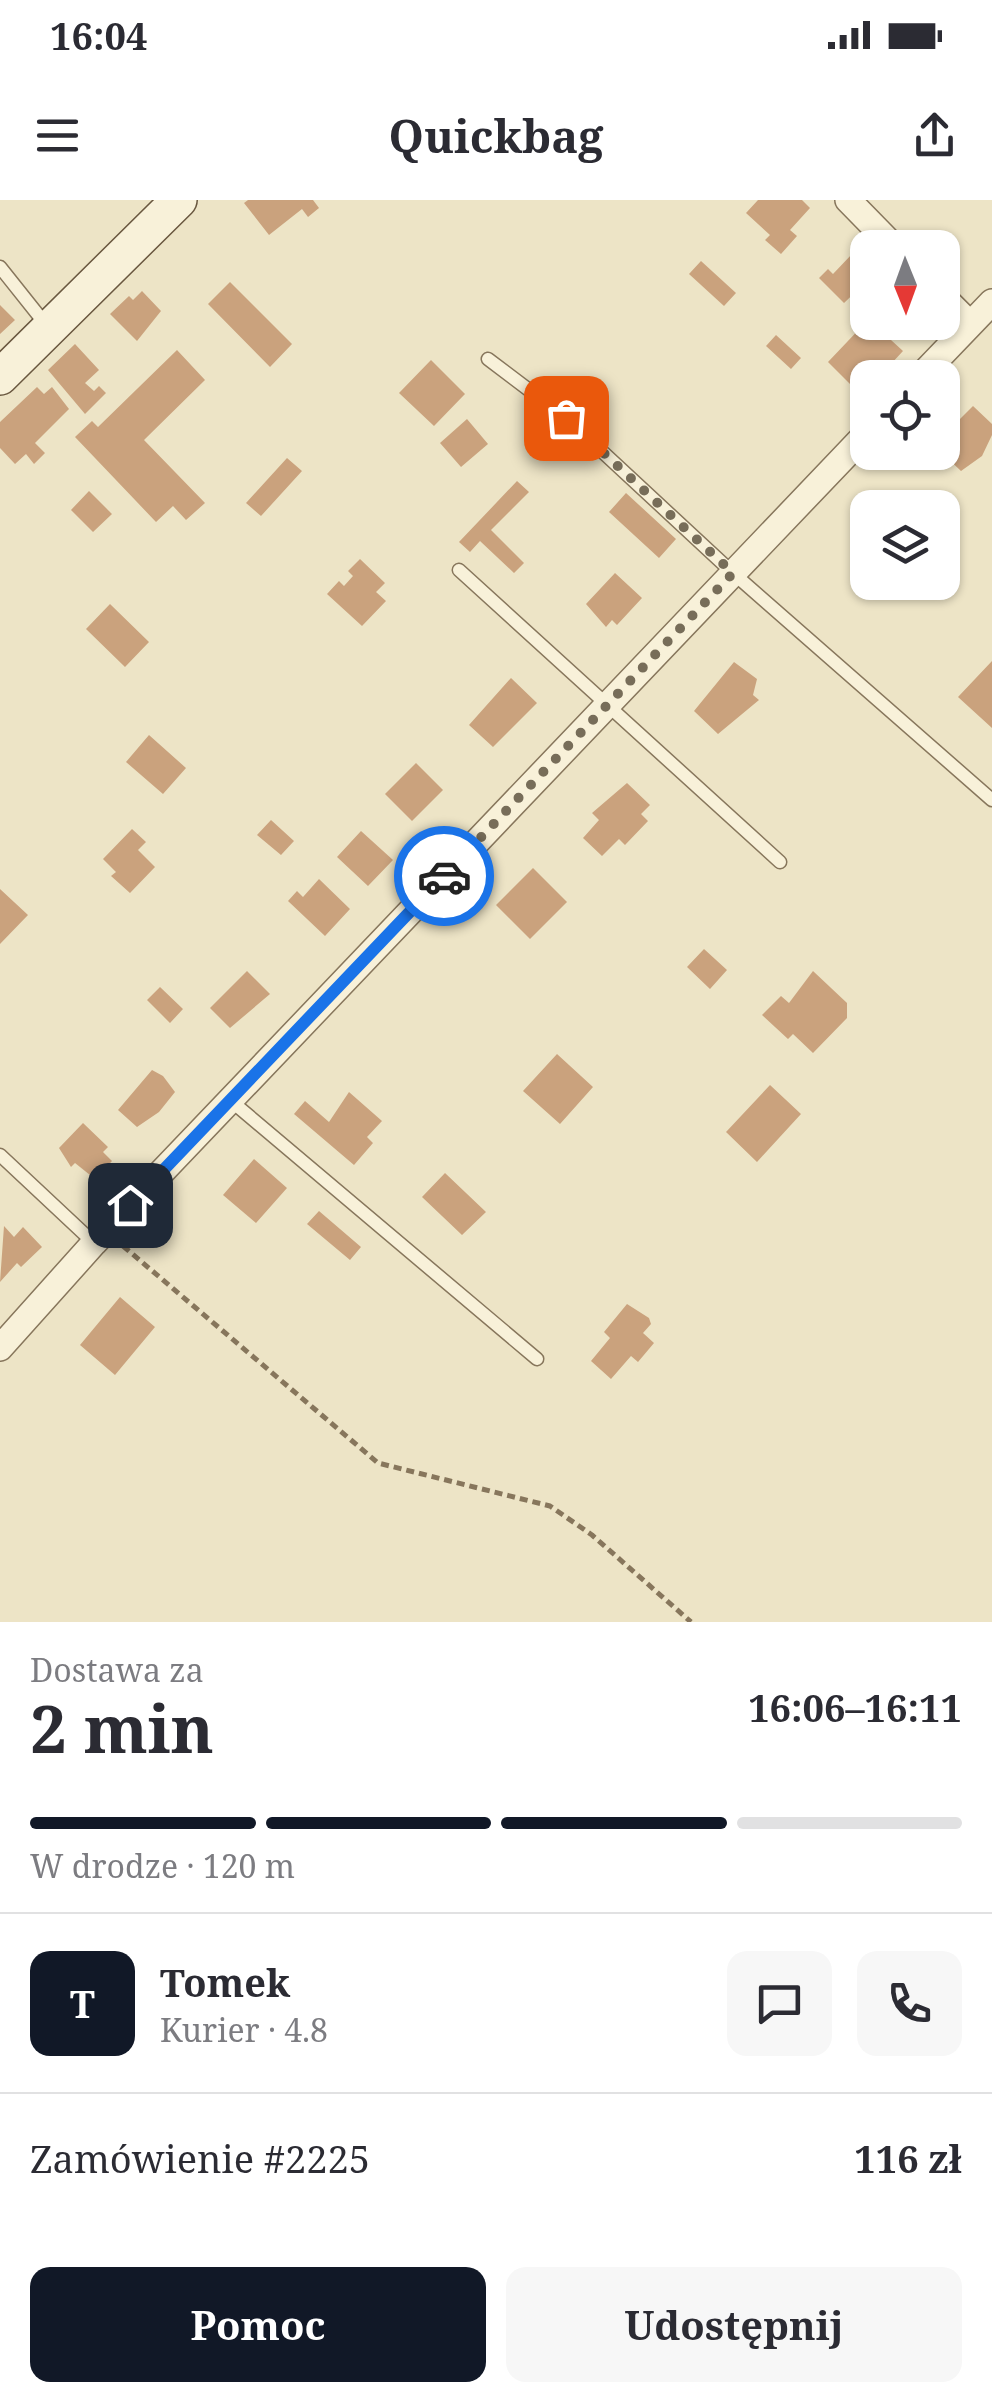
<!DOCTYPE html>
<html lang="pl">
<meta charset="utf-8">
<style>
:root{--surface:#fff;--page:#f7f7f7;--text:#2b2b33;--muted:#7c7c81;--line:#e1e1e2;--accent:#111827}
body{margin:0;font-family:"Noto Serif",serif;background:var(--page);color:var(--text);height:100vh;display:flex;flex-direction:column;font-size:38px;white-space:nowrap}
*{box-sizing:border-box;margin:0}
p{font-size:32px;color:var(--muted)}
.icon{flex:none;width:55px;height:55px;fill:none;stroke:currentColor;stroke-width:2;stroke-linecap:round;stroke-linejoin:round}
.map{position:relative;height:1422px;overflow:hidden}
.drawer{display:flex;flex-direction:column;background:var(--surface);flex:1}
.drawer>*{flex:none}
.needle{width:65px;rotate:179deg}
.tools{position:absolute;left:850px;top:30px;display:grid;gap:20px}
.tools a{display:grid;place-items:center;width:110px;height:110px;border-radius:20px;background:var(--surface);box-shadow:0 2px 8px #0004;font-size:50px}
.pin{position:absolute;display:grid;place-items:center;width:85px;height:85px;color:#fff;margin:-42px;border-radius:20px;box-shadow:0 5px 15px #0006}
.courier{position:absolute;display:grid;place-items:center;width:100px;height:100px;margin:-50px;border:8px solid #1a73e8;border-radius:50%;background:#fff;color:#222;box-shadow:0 2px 12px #0007}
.head em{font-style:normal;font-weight:700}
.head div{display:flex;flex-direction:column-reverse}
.head{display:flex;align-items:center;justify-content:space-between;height:170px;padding:0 30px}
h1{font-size:65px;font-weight:700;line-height:75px}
.bar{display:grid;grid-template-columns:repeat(4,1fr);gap:15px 10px;align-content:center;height:120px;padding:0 30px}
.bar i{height:12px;border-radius:8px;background:var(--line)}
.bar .current{background:var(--accent)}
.bar p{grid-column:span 4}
.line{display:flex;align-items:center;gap:25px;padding:0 30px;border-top:2px solid var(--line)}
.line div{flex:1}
.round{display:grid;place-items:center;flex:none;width:105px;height:105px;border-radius:20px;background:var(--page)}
.action{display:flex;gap:20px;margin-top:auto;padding:20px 30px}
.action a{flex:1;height:115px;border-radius:20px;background:var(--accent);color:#fff;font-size:40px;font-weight:700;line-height:115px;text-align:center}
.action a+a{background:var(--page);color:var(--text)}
.status{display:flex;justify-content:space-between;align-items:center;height:70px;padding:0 50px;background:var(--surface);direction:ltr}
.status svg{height:28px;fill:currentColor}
header{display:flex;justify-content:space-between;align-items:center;height:130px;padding:0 30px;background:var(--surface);font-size:45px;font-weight:700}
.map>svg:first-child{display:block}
.building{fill:#caa27d}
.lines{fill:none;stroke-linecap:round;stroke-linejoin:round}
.service-casing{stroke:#87765c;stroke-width:15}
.minor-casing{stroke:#87765c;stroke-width:28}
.secondary-casing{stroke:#69573f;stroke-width:38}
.path{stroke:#87765c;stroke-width:5;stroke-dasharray:8 5;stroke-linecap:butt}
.service{stroke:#f8f1d9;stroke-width:12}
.minor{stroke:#f8f1d9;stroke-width:25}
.secondary{stroke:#f8f1d9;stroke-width:35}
.done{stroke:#776d59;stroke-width:10;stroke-dasharray:0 18}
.route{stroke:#1a73e8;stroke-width:12}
</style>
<div class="status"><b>16:04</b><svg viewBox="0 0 49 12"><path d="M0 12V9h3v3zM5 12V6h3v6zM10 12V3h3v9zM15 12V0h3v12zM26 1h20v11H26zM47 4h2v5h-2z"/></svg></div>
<header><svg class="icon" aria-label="menu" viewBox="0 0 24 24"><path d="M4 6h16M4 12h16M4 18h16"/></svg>Quickbag<svg class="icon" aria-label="share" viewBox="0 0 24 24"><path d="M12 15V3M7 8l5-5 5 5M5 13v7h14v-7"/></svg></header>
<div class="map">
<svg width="992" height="1422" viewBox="0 0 992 1422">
<rect width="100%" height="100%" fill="#ede4c6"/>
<path class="building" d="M248,0H313L319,8L308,17L302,9L269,35L244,3Z
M758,0H802L810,8L790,30L797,36L781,54L765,40L770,35L746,13Z
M852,54L868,69V80L844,103L819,78L828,69L833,74Z
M701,61L736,93L724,106L689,74Z
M230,82L292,144L270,167L208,104Z
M142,91L161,111L137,141L110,114L129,96L133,100Z
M0,105L15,120L0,134Z
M866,122H891L900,131L891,140L903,151L878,178H868V183L863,179L854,188L828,162Z
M776,135L801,158L791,169L766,146Z
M75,144L99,170L85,183L94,191L99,186L106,193L85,214L48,170Z
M177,150L205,180L144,240L205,303L186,320L173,306L156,322L75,237L92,221L98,227Z
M431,160L465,194L434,226L399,193Z
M37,187L44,194L52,187L69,209L35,243L45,253L34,264L26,254L15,264L0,248V222Z
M973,206L992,224V235L982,256L961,271L942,253V237Z
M467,219L488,244L461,267L440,243Z
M287,258L302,271L261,316L246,303Z
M517,281L529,292L491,330L524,363L514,373L480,341L470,352L459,342Z
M89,291L112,314L93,332L71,310Z
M626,293L676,339L659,358L609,312Z
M360,359L385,383L376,392L386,401L362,426L327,394L339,381L344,386L353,376L348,371Z
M615,373L642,398L617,425L612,420L606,427L586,404Z
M110,404L149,442L125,467L86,429Z
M992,461V528L958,497Z
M734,462L757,479L753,495L759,500L718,534L694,511Z
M511,478L537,503L493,547L469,525Z
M149,535L186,568L163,594L126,562Z
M416,563L443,590L412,621L385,594Z
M627,583L650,605L641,614L648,621L625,645L619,639L602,656L583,638L599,620L592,613Z
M271,620L294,641L281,655L257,635Z
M132,629L146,642L138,650L155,667L130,693L111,676L116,672L103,659Z
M361,631L393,660L368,686L337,657Z
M533,668L567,702L530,739L496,705Z
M319,679L350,709L325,736L288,701L297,691L303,697Z
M0,689L28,715L0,744Z
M704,749L727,770L710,789L687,767Z
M247,771L270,794L230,828L210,808Z
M813,771L847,803V818L813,853L793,834L788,839L762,815L781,796L789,803Z
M160,787L183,809L170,823L147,800Z
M557,854L593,887L560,924L523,891Z
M152,870L163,876L175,892L159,912L137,927L118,910Z
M770,885L801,914L757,962L726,932Z
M349,892L382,921L367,937L373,943L354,965L294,914L305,901L329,922Z
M83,923L108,947L103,952L112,961L95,979L75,963L71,967L59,948Z
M254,959L287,988L256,1023L223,995Z
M445,973L486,1012L462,1035L422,997Z
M319,1011L361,1047L350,1060L307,1024Z
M4,1026L14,1037L23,1027L42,1047L21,1067L17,1063L0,1082Z
M120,1097L155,1127L115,1175L80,1145Z
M627,1104L649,1118L651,1124L643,1133L654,1143L638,1162L631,1156L611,1179L591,1161L610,1138L604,1132Z"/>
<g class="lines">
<g class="service-casing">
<path id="service" d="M0,67L47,126
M488,159L566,218L733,373L992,600
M459,370L780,662
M230,900L537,1159
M0,955L94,1043"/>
</g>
<g class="minor-casing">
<path id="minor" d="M848,0L895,48
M942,96L970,124
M919,178L992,102
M0,1148L94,1043L868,232"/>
</g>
<g class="secondary-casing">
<path id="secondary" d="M0,177L179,0"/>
</g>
<path class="path" d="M123,1046L378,1263L550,1306L592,1335L691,1422"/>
<use href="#service" class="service"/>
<use href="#minor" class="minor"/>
<use href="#secondary" class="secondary"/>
</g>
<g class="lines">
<path class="done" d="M444,676L733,373L566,218"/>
<path class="route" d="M130,1005L444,676"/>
</g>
</svg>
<div class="tools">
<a><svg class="needle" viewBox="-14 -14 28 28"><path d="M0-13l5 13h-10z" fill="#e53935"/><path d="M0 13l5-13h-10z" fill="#7c7c81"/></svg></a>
<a><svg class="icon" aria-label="locate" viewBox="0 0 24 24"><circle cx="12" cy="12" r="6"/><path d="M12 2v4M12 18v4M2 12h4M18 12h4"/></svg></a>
<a><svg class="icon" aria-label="layers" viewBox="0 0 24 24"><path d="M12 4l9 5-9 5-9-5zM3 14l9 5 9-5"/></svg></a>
</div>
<div class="pin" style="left:566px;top:218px;background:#ea580c"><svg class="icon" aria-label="bag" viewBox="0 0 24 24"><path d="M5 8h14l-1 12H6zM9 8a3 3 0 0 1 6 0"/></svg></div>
<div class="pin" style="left:130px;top:1005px;background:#1f2937"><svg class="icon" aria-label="home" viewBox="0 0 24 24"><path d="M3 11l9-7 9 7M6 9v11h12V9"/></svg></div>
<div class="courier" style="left:444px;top:676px"><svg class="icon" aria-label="car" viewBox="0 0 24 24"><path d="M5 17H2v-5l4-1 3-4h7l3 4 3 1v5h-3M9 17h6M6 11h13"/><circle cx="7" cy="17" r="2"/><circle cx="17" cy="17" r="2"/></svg></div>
</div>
<section class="drawer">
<div class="head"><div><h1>2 min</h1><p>Dostawa za</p></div><em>16:06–16:11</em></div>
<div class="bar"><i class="current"></i><i class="current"></i><i class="current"></i><i></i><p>W drodze · 120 m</p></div>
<div class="line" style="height:180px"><b class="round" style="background:var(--accent);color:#fff">T</b><div><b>Tomek</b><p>Kurier · 4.8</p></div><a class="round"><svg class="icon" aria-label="chat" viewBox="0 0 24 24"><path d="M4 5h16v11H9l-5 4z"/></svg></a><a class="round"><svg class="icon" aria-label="phone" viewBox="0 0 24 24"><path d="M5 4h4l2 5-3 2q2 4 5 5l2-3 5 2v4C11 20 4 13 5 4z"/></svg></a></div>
<div class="line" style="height:130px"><div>Zamówienie #2225</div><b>116 zł</b></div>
<div class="action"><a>Pomoc</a><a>Udostępnij</a></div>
</section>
